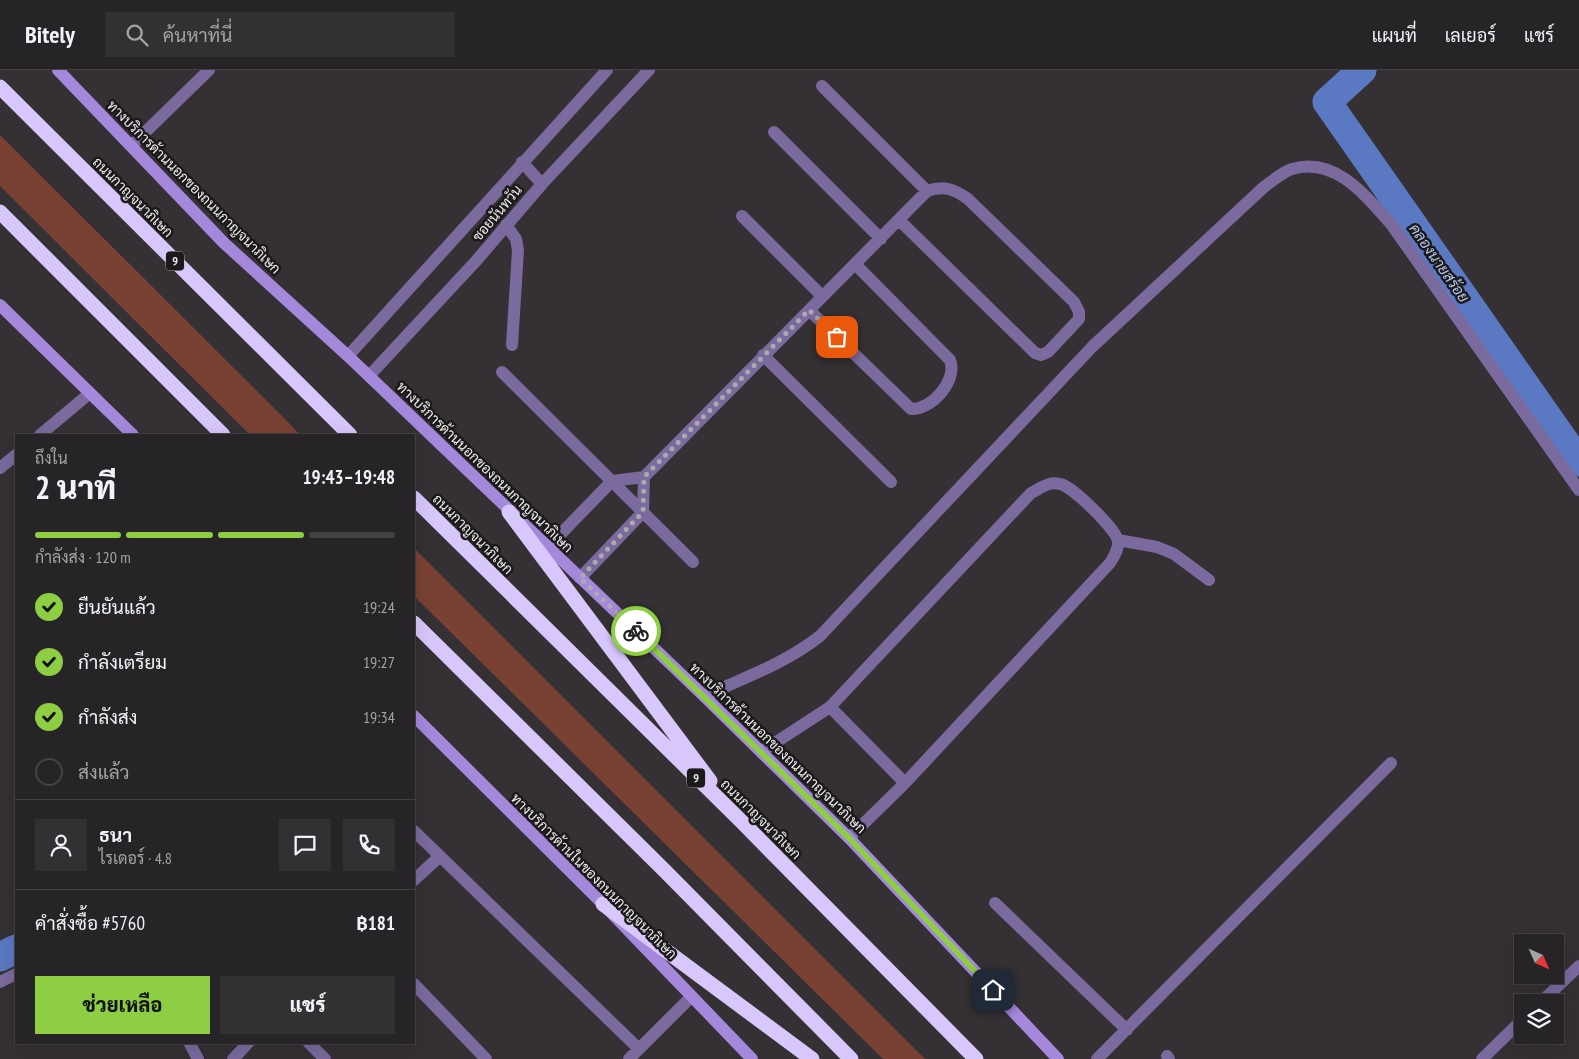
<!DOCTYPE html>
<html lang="th">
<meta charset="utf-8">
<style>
:root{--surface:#272427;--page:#333033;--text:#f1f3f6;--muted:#a4a4a7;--line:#434144;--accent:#8ece43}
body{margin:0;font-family:"PT Sans Narrow",Sarabun,sans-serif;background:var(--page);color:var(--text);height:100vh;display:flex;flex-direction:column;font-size:19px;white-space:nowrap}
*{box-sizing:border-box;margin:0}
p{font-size:16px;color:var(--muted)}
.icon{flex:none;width:28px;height:28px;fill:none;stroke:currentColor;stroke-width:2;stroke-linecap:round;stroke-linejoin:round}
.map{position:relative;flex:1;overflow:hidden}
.details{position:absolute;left:15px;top:364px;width:400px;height:610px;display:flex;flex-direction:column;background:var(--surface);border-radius:0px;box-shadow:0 5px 20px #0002,0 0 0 1px var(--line)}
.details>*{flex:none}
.needle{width:32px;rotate:135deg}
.controls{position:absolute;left:1514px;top:864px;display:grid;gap:10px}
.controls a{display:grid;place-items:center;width:50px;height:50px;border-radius:0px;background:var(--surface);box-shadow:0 5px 20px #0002,0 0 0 1px var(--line);font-size:25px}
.pin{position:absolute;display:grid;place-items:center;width:42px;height:42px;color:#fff;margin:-21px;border-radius:10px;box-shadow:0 2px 8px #0006}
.courier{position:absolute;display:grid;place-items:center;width:50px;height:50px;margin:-25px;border:4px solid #8ece43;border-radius:50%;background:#fff;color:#222;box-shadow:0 1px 6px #0007}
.overview em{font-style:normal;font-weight:800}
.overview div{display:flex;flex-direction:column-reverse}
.overview{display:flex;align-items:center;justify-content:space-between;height:85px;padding:0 20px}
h1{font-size:32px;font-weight:800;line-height:38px}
.bar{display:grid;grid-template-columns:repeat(4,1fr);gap:8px 5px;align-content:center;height:60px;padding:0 20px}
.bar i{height:6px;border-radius:4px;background:var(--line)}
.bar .current{background:var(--accent)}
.bar p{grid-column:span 4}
.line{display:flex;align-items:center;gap:12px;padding:0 20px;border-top:1px solid var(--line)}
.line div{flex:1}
.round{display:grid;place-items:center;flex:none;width:52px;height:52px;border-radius:0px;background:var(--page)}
ol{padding:0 20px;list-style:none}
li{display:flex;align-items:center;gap:15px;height:55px}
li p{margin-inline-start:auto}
li .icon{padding:5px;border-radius:50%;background:var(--accent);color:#111;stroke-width:4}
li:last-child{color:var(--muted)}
li i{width:28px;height:28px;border:2px solid var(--line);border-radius:50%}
.action{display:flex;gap:10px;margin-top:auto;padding:10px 20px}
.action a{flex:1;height:58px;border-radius:0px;background:var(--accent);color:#111;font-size:20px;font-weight:800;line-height:58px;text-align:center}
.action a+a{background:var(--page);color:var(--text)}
header{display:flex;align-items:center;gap:30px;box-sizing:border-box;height:70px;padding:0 25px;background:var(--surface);border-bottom:1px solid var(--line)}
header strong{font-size:24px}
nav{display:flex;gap:28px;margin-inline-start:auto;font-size:18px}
.search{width:350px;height:45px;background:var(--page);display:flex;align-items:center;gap:12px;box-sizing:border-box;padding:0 18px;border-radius:0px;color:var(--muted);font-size:19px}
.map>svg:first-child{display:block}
.green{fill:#794134}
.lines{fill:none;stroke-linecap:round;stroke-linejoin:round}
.canal{stroke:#5b78c2;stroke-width:29}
.lane{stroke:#7b6a9e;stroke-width:12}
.street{stroke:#7b6a9e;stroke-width:12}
.secondary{stroke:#a488db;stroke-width:12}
.highway{stroke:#d7c7fa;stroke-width:15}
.done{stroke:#adaaad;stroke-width:5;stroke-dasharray:0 9}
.route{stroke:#8ece43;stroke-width:6}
.labels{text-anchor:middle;stroke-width:5;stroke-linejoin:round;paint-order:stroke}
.shield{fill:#1b191a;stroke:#afadae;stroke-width:1}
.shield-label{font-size:12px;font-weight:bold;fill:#eeecee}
.street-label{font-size:14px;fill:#eeecee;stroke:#1b191a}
.water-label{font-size:15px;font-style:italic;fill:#b4c6ee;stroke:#1b191a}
</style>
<header>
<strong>Bitely</strong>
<div class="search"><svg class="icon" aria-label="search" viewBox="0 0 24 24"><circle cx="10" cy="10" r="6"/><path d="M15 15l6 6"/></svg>ค้นหาที่นี่</div>
<nav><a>แผนที่</a><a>เลเยอร์</a><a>แชร์</a></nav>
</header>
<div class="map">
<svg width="1579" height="989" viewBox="0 0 1579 989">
<rect width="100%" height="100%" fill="#343034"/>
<path class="green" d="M0,65L289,353L300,365H250L0,116Z
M414,478L925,989H883L414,526Z"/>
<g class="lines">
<path class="canal" d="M1362,0L1327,32L1579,392
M0,887L16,879"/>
<path class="lane" d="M822,16L927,121
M774,62L881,169
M742,146L822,226
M506,155L516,169L518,180L512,275
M809,240L911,339C932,340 958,310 950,290L855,194
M763,285L891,412
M502,302L693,492
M40,365L90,323
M0,398L16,385
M1118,470L1157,477L1174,484L1209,510
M548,477L612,411L644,407L927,121C944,115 954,119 968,129L1074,232L1079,242V249L1048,282L1041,285L1035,283L899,150
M580,508L643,442L644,407
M830,637L1031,423C1041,418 1049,411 1060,414C1072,416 1116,459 1118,471C1119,479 1114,486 1110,493L905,713L849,768
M761,682L830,637L905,713
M414,761L639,979
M414,810L439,787
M995,833L1127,960
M414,914L486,989
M1541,932L1579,896
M308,972L325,989
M1167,986L1169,989
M233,989L249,972
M629,989L691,927
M1097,989L1391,693
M1482,989L1522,950"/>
<path class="street" d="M131,76L209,0
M522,92L542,114
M348,286L607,0
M369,306L476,191L542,114L649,0
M704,626C744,608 786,593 820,566L1092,277L1265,116C1273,111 1282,102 1292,99C1335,86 1366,126 1391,154L1579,420
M0,912L16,904
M189,972L198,989"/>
<path class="secondary" d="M58,0L224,173L348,286L704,626L849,768L1058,989
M0,235L133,365
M414,646L603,834L752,989"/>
<path class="highway" d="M0,17L350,365
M0,142L223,365
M414,428L741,751L976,989
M509,442L710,711
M414,553L665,801L851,989
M603,834L812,989"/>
</g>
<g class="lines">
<path class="done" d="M636,561L580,508L643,442L644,407L809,240L837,267"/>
<path class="route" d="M636,561L849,768L993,920"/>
</g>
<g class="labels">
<g class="shield">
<rect x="166" y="181.5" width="18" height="19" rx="4"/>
<rect x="687" y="698.5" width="18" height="19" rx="4"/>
</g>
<g class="shield-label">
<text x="175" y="195">9</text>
<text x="696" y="712">9</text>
</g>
<g class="street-label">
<text transform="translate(194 117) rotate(45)" y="5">ทางบริการด้านนอกของถนนกาญจนาภิเษก</text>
<text transform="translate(133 127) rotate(45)" y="5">ถนนกาญจนาภิเษก</text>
<text transform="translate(497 143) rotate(-50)" y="5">ซอยนันทวัน</text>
<text transform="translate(485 397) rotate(44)" y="5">ทางบริการด้านนอกของถนนกาญจนาภิเษก</text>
<text transform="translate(473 464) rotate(45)" y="5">ถนนกาญจนาภิเษก</text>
<text transform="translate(778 678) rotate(44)" y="5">ทางบริการด้านนอกของถนนกาญจนาภิเษก</text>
<text transform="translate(761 749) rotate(45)" y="5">ถนนกาญจนาภิเษก</text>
<text transform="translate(594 806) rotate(45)" y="5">ทางบริการด้านในของถนนกาญจนาภิเษก</text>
</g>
<g class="water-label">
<text transform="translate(1439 193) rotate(55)" y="5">คลองนายสร้อย</text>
</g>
</g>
</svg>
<div class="controls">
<a><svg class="needle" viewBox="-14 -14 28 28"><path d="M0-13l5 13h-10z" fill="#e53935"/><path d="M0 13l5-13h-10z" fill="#a4a4a7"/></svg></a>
<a><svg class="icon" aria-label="layers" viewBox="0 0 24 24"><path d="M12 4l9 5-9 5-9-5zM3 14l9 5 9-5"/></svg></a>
</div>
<div class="pin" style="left:837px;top:267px;background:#ea580c"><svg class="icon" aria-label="bag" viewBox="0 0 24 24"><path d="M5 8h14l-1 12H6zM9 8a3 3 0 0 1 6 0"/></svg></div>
<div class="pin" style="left:993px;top:920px;background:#1f2937"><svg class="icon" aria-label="home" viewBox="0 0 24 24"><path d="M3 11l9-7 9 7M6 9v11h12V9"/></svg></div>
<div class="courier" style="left:636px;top:561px"><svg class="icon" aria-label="bike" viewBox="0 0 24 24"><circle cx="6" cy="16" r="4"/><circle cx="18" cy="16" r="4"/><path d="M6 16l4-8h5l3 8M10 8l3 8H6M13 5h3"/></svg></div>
<section class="details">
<div class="overview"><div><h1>2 นาที</h1><p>ถึงใน</p></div><em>19:43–19:48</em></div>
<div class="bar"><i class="current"></i><i class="current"></i><i class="current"></i><i></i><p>กำลังส่ง · 120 m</p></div>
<ol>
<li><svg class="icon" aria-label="check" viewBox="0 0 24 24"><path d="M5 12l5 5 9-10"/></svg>ยืนยันแล้ว<p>19:24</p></li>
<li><svg class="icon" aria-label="check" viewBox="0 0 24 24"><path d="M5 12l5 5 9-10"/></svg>กำลังเตรียม<p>19:27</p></li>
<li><svg class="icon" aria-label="check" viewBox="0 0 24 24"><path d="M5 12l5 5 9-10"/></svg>กำลังส่ง<p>19:34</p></li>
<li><i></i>ส่งแล้ว</li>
</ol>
<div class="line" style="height:90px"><a class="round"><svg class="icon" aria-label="person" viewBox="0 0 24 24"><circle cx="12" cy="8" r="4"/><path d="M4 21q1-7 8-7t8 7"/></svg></a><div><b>ธนา</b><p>ไรเดอร์ · 4.8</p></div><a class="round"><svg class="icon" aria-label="chat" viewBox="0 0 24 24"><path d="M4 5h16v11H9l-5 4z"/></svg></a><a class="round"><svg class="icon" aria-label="phone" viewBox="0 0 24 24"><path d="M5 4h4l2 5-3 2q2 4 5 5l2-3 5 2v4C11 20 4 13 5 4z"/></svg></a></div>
<div class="line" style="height:65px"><div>คำสั่งซื้อ #5760</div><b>฿181</b></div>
<div class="action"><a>ช่วยเหลือ</a><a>แชร์</a></div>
</section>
</div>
